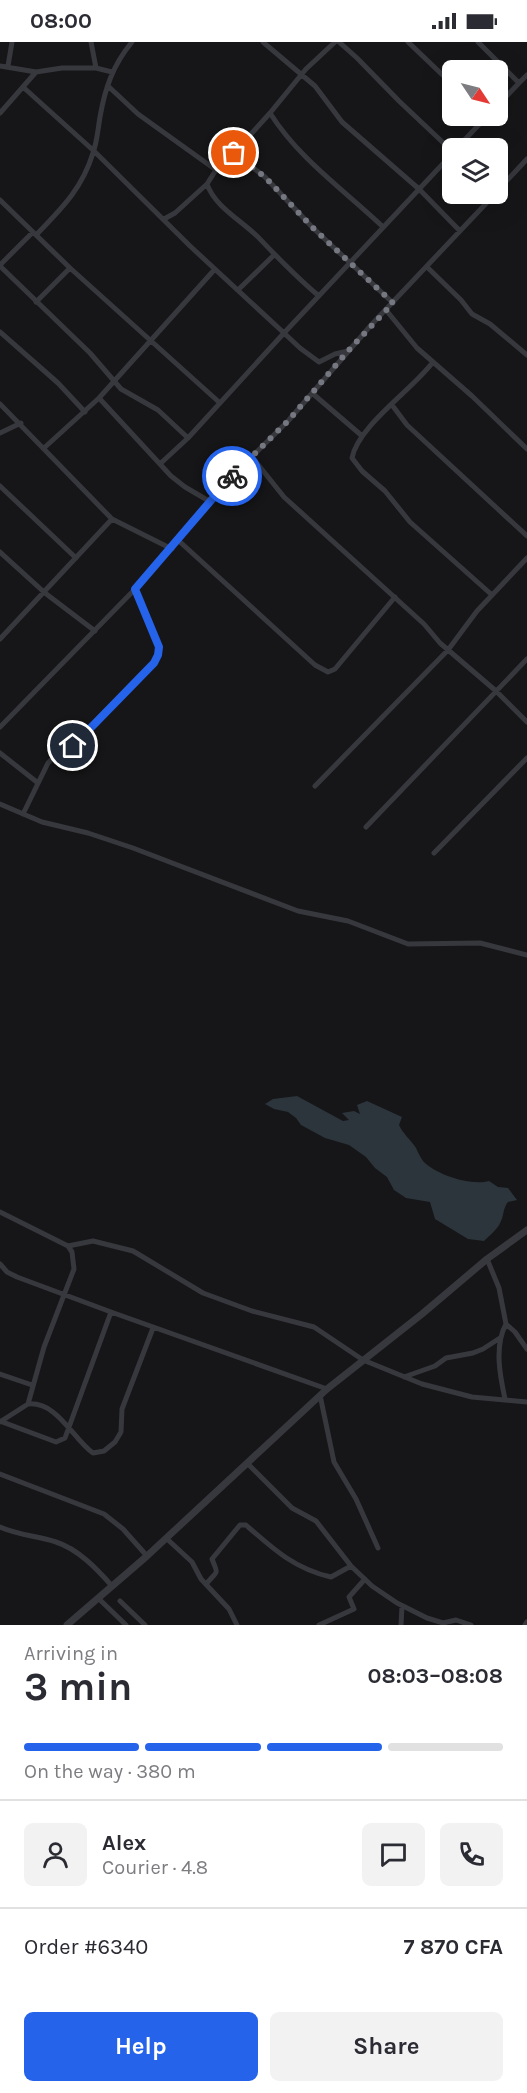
<!DOCTYPE html>
<meta charset="utf-8">
<style>
:root{--surface:#fff;--page:#f2f2f3;--text:#2b2b33;--muted:#7c7c81;--line:#e1e1e2;--accent:#2563eb}
body{margin:0;font-family:Karla,sans-serif;background:var(--page);color:var(--text);height:100vh;display:flex;flex-direction:column;font-size:22px;white-space:nowrap}
*{box-sizing:border-box;margin:0}
p{font-size:20px;color:var(--muted)}
.icon{flex:none;width:33px;height:33px;fill:none;stroke:currentColor;stroke-width:2;stroke-linecap:round;stroke-linejoin:round}
.map{position:relative;height:1583px;overflow:hidden}
.sheet{display:flex;flex-direction:column;background:var(--surface);flex:1}
.sheet>*{flex:none}
.needle{width:39px;rotate:125deg}
.controls{position:absolute;left:442px;top:18px;display:grid;gap:12px}
.controls a{display:grid;place-items:center;width:66px;height:66px;border-radius:9px;background:var(--surface);box-shadow:0 6px 24px #0002;font-size:30px}
.pin{position:absolute;display:grid;place-items:center;width:51px;height:51px;color:#fff;margin:-26px;border:3px solid #fff;border-radius:50%;box-shadow:0 2px 6px #0007}
.courier{position:absolute;display:grid;place-items:center;width:60px;height:60px;margin:-30px;border:4px solid #2563eb;border-radius:50%;background:#fff;color:#222;box-shadow:0 2px 8px #0007}
.head em{font-style:normal;font-weight:700}
.head div{display:flex;flex-direction:column-reverse}
.head{display:flex;align-items:center;justify-content:space-between;height:102px;padding:0 24px}
h1{font-size:39px;font-weight:700;line-height:45px}
.bar{display:grid;grid-template-columns:repeat(4,1fr);gap:9px 6px;align-content:center;height:72px;padding:0 24px}
.bar i{height:8px;border-radius:4px;background:var(--line)}
.bar .active{background:var(--accent)}
.bar p{grid-column:span 4}
.line{display:flex;align-items:center;gap:15px;padding:0 24px;border-top:2px solid var(--line)}
.line div{flex:1}
.round{display:grid;place-items:center;flex:none;width:63px;height:63px;border-radius:9px;background:var(--page)}
.primary-button{display:flex;gap:12px;margin-top:auto;padding:12px 24px}
.primary-button a{flex:1;height:69px;border-radius:9px;background:var(--accent);color:#fff;font-size:24px;font-weight:700;line-height:69px;text-align:center}
.primary-button a+a{background:var(--page);color:var(--text)}
.status{display:flex;justify-content:space-between;align-items:center;height:42px;padding:0 30px;background:var(--surface);direction:ltr}
.status svg{height:16px;fill:currentColor}
.map>svg:first-child{display:block}
.water{fill:#2c353c}
.lines{fill:none;stroke-linecap:round;stroke-linejoin:round}
.minor{stroke:#37383d;stroke-width:5}
.tertiary{stroke:#37383d;stroke-width:7}
.done{stroke:#757880;stroke-width:6;stroke-dasharray:0 10.8}
.route{stroke:#2563eb;stroke-width:8}
</style>
<div class="status"><b>08:00</b><svg viewBox="0 0 49 12"><path d="M0 12V9h3v3zM5 12V6h3v6zM10 12V3h3v9zM15 12V0h3v12zM26 1h20v11H26zM47 4h2v5h-2z"/></svg></div>
<div class="map">
<svg width="527" height="1583" viewBox="0 0 527 1583">
<rect width="100%" height="100%" fill="#161618"/>
<path class="water" d="M297,1054L343,1079L349,1078L342,1071L354,1069L360,1072L357,1063L367,1059L402,1075L399,1083C403,1092 411,1098 416,1106C418,1110 420,1115 423,1119C436,1133 471,1144 489,1139L498,1145L508,1146L517,1158L508,1160C503,1166 504,1173 501,1179C498,1187 490,1193 484,1199L468,1197L435,1177L430,1160L406,1156L394,1148L387,1135L375,1126L366,1115L349,1103L325,1096L301,1083L296,1076L288,1070L274,1067L265,1062L273,1057Z"/>
<g class="lines">
<path class="minor" d="M91,0L96,26
M263,0L315,44L342,80L419,147L460,189
M339,0L357,16L399,59L453,110
M408,0L453,43
M478,0L519,41L498,63
M0,24L36,30L62,26H96L112,30
M8,24L12,0
M519,41L527,33
M108,44L138,72L216,128
M23,45L94,109L190,204L284,291L188,396L161,421
M0,71L36,30
M270,71C299,117 344,148 383,185
M457,106L487,74
M234,111L265,135L313,186L393,261
M207,142C215,165 241,178 258,195C278,216 297,236 319,254
M498,148L527,117
M0,158L70,226L220,361
M164,177L175,171L207,142L216,128L234,111L270,71L306,27L335,0
M36,193C61,167 82,147 93,111C97,100 98,87 100,75C105,46 113,23 132,0
M0,223L33,190
M0,224L90,311L121,347L158,368L188,396
M427,225L461,258L472,272L490,282L527,313
M239,247L274,213
M36,260L70,226
M386,268L417,306L472,354L527,407
M0,290L58,341L85,370
M348,309L335,312L319,320L300,306L284,291L453,111
M433,320C412,348 358,384 352,416L362,429L385,449L410,480L492,553
M312,351L361,393
M99,356L171,434L185,445L209,459
M0,362L112,477L172,507
M392,363L407,383L527,494
M0,391L21,381
M44,406L99,356L215,227
M252,415L284,455L424,582L440,601L496,649L527,680
M0,444L76,516
M179,499L315,623L328,630L335,627L395,555
M0,510L45,551L95,589
M0,597L112,477
M0,685L141,541L227,439L288,379L372,282L495,152
M0,711L38,741
M315,744L448,608L477,569L527,516
M0,762L42,780L88,791L133,806L298,869L348,879L408,902L480,901L527,913
M23,772L48,721L55,714L73,704L154,621L158,613L159,605L135,547
M366,785L527,617
M434,811L527,716
M0,1170L68,1204L72,1210L74,1227L44,1305L28,1362L0,1380
M68,1204L93,1199L133,1209L203,1251L252,1269L314,1285L363,1318L422,1342L472,1355L527,1360
M487,1217L499,1246L506,1282L515,1290L527,1307
M0,1222L7,1230L17,1235L111,1270L65,1396L56,1400L0,1379
M111,1270L327,1347
M0,1332L32,1343
M404,1335L435,1324L446,1316L473,1311L483,1307L500,1296
M320,1353L334,1420L356,1457L378,1506
M505,1357C500,1334 494,1304 506,1282
M28,1362C57,1359 73,1397 93,1411L104,1409L115,1400L121,1390L122,1367L153,1286
M247,1421L292,1466L316,1479L351,1524L372,1544L397,1561L427,1576L443,1581L456,1578L471,1583
M0,1432L104,1472L123,1487L147,1514
M0,1485C18,1493 37,1494 56,1500C78,1507 97,1527 112,1544
M166,1496L192,1520L201,1537L229,1567L237,1583
M206,1542C219,1527 218,1533 212,1517L240,1483H246C273,1507 295,1527 331,1535L351,1524
M98,1556L126,1583
M120,1559L145,1583
M319,1583L354,1567L349,1555L365,1537
M401,1583L402,1564
M525,1583L527,1580"/>
<path class="tertiary" d="M67,1583L147,1514L327,1347L422,1272L487,1217L527,1188"/>
</g>
<g class="lines">
<path class="done" d="M232,434L288,379L348,309L393,261L313,186L265,135L234,111"/>
<path class="route" d="M73,704L154,621L158,613L159,605L135,547L232,434"/>
</g>
</svg>
<div class="controls">
<a><svg class="needle" viewBox="-14 -14 28 28"><path d="M0-13l5 13h-10z" fill="#e53935"/><path d="M0 13l5-13h-10z" fill="#7c7c81"/></svg></a>
<a><svg class="icon" aria-label="layers" viewBox="0 0 24 24"><path d="M12 4l9 5-9 5-9-5zM3 14l9 5 9-5"/></svg></a>
</div>
<div class="pin" style="left:234px;top:111px;background:#ea580c"><svg class="icon" aria-label="bag" viewBox="0 0 24 24"><path d="M5 8h14l-1 12H6zM9 8a3 3 0 0 1 6 0"/></svg></div>
<div class="pin" style="left:73px;top:704px;background:#1f2937"><svg class="icon" aria-label="home" viewBox="0 0 24 24"><path d="M3 11l9-7 9 7M6 9v11h12V9"/></svg></div>
<div class="courier" style="left:232px;top:434px"><svg class="icon" aria-label="bike" viewBox="0 0 24 24"><circle cx="6" cy="16" r="4"/><circle cx="18" cy="16" r="4"/><path d="M6 16l4-8h5l3 8M10 8l3 8H6M13 5h3"/></svg></div>
</div>
<section class="sheet">
<div class="head"><div><h1>3 min</h1><p>Arriving in</p></div><em>08:03–08:08</em></div>
<div class="bar"><i class="active"></i><i class="active"></i><i class="active"></i><i></i><p>On the way · 380 m</p></div>
<div class="line" style="height:108px"><a class="round"><svg class="icon" aria-label="person" viewBox="0 0 24 24"><circle cx="12" cy="8" r="4"/><path d="M4 21q1-7 8-7t8 7"/></svg></a><div><b>Alex</b><p>Courier · 4.8</p></div><a class="round"><svg class="icon" aria-label="chat" viewBox="0 0 24 24"><path d="M4 5h16v11H9l-5 4z"/></svg></a><a class="round"><svg class="icon" aria-label="phone" viewBox="0 0 24 24"><path d="M5 4h4l2 5-3 2q2 4 5 5l2-3 5 2v4C11 20 4 13 5 4z"/></svg></a></div>
<div class="line" style="height:78px"><div>Order #6340</div><b>7 870 CFA</b></div>
<div class="primary-button"><a>Help</a><a>Share</a></div>
</section>
